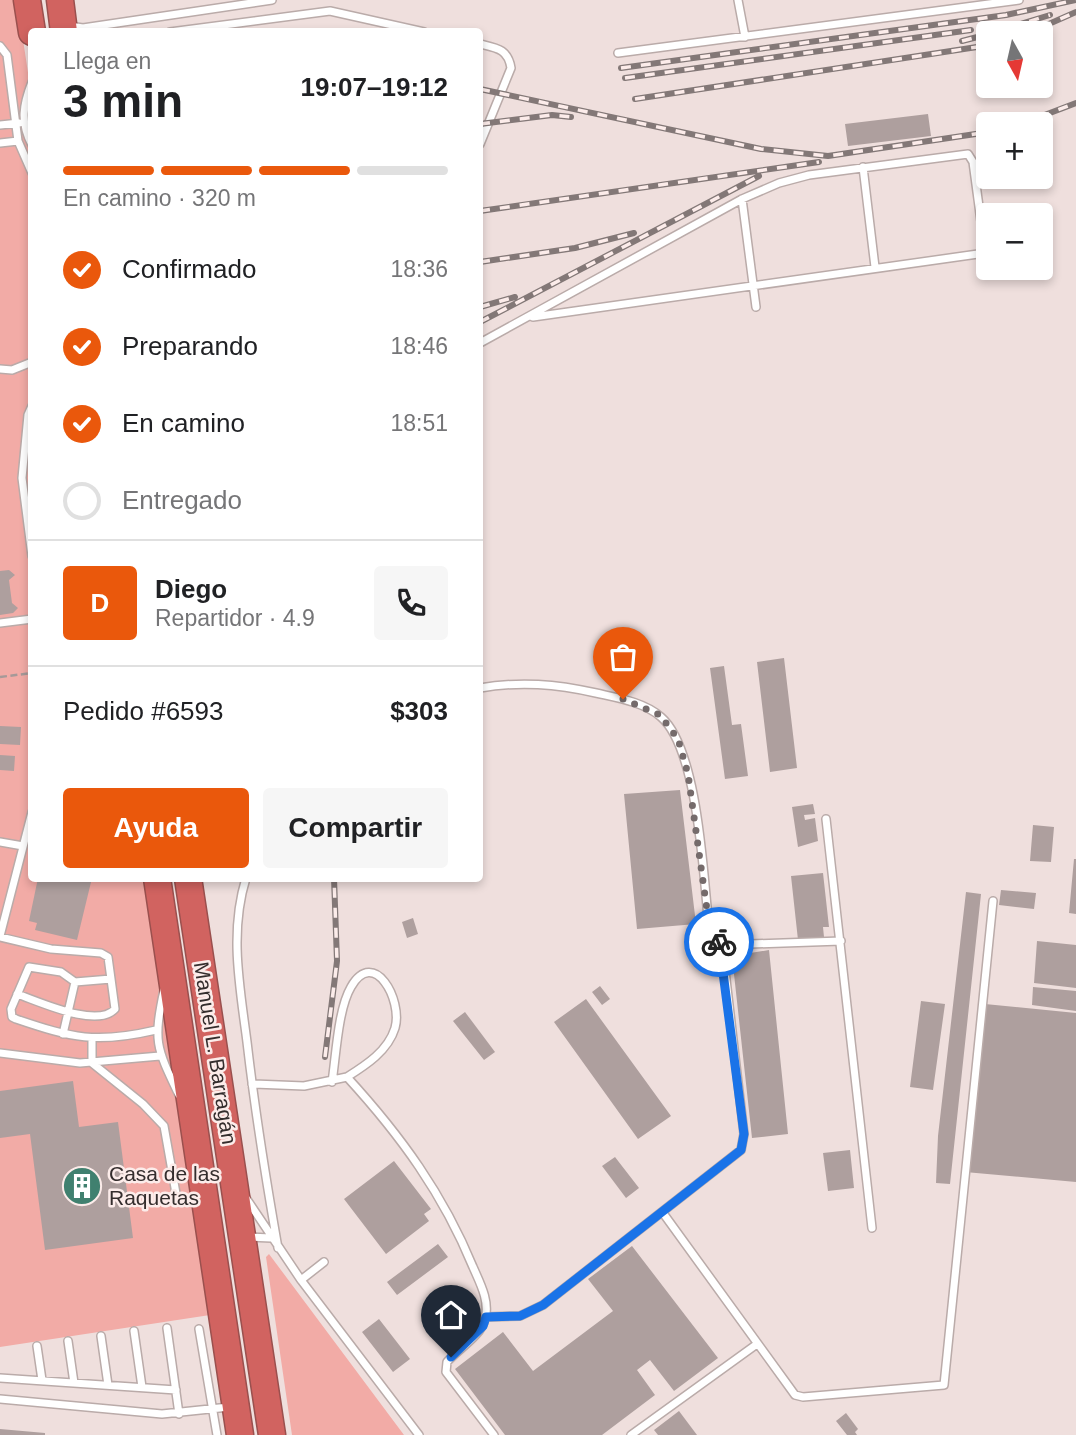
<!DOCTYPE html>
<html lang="es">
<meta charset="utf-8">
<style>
:root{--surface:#fff;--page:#f6f6f6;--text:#202124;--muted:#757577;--line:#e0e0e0;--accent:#ea580c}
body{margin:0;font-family:Arial,sans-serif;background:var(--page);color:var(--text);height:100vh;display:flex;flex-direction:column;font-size:26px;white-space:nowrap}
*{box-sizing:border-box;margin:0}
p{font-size:23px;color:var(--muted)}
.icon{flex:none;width:38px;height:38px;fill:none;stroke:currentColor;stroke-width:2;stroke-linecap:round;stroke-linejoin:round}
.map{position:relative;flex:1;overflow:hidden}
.sheet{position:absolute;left:28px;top:28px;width:455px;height:854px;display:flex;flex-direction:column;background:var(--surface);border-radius:7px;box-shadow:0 4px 10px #0003}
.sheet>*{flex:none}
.needle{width:46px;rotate:172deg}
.fabs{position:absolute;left:976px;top:21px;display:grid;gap:14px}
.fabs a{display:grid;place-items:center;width:77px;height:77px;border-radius:7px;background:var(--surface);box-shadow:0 4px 10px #0003;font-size:35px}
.pin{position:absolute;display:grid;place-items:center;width:60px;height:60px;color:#fff;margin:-72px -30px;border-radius:50% 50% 50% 0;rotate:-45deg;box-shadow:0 0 7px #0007}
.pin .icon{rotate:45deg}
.courier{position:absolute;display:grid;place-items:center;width:70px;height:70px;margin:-35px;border:5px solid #1a73e8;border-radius:50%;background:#fff;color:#222;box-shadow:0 2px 9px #0007}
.overview em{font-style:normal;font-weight:700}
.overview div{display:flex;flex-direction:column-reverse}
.overview{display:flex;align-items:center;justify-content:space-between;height:119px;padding:0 35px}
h1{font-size:46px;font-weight:700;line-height:52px}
.bar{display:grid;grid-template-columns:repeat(4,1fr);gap:10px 7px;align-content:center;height:84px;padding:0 35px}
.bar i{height:9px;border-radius:5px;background:var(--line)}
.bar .current{background:var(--accent)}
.bar p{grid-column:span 4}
.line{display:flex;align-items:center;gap:18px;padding:0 35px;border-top:2px solid var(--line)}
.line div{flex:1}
.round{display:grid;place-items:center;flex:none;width:74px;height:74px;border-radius:7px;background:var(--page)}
ol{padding:0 35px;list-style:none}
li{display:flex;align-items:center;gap:21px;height:77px}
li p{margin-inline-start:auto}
li .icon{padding:7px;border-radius:50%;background:var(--accent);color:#fff;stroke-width:4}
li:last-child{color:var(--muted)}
li i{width:38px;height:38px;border:4px solid var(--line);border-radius:50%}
.cta{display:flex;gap:14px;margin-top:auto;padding:14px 35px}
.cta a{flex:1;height:80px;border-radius:7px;background:var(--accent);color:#fff;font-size:28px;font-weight:700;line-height:80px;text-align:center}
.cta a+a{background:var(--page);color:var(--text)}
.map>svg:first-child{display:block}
.green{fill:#f2aba6}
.building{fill:#ae9f9e}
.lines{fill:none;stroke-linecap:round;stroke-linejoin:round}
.lane-casing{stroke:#baaba9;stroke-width:10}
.highway-casing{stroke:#9a504e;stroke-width:29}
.path{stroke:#a69998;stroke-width:2.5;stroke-dasharray:7 3.5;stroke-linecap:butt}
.lane{stroke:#fff;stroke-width:7}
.highway{stroke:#d16360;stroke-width:26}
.rail-casing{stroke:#837877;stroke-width:6}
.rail{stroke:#fcecea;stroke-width:3.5;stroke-dasharray:10;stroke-linecap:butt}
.done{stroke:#756b6b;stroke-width:7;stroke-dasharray:0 12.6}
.route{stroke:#1a73e8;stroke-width:9}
.labels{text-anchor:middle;stroke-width:5;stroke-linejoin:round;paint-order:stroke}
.street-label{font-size:21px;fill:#342d2d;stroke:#fcecea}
.poi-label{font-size:21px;fill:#342d2d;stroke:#fcecea;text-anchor:start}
</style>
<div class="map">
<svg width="1076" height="1435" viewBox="0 0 1076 1435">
<rect width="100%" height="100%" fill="#efdfdd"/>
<path class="green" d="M0,0H17L32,99V878L146,879L210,1315L0,1347Z
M269,1254L404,1435H292L266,1257Z"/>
<path class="building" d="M928,114L931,136L848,146L845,124Z
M9,570L15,575L9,580L12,603L18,608L13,613L0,615V571Z
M784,658L797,768L770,772L757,662Z
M724,666L732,725L741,724L748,776L725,779L710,668Z
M0,726L21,727L20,745L0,744Z
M0,755L15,756L14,771L0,770Z
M680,790L696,924L637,929L624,794Z
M813,804L815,814L804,815L805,820L815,818L818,841L798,847L792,807Z
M1033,825L1054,827L1051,862L1030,861Z
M1074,859H1076V914L1069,913Z
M823,873L829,927H823L824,937L798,940L791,876Z
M38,878H92L77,940L35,930L37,923L29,921Z
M1001,890L1036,893L1034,909L999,905Z
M966,892L981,894L950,1184L936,1183L938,1136Z
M413,918L418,934L407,938L402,922Z
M1037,941L1076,945V988L1034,983Z
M769,950L788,1134L752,1138L732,956Z
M600,986L610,999L602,1005L592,992Z
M1033,987L1076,991V1011L1032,1005Z
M586,999L671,1116L638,1139L554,1022Z
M921,1001L945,1004L933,1090L910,1087Z
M985,1004L1076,1013V1182L965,1172Z
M465,1012L495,1052L484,1060L453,1021Z
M73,1081L79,1127L118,1122L133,1238L45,1250L30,1134L0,1138V1091Z
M850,1150L854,1188L828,1191L823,1153Z
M615,1157L639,1188L626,1198L602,1166Z
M394,1161L431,1209L424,1214L429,1221L386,1254L344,1199Z
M438,1244L448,1257L397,1295L387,1282Z
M632,1246L718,1358L674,1391L650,1360L637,1370L655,1395L602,1435H505L455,1369L503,1332L533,1371L613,1311L588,1279Z
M379,1319L410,1359L393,1372L362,1332Z
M679,1411L697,1435H658L654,1430Z
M846,1413L858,1429L855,1432L857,1435H847L836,1421Z
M0,1429L45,1433V1435H0Z"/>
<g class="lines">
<g class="lane-casing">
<path id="lane" d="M738,0L745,37
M69,26L83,28L272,0
M170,32L330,11L424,32
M480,44C497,48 508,49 511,68L480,144
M0,46L7,55L18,141
M618,53L1019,0
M32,82C23,105 20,122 32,145
M0,125L19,123
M0,143L18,141L32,173
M863,167L875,267
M742,199L756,307
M533,317L985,253
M480,343L742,199L779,183L809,175L968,154L973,162L987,266
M0,369L12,370L32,362
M32,406L28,415L22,478L32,556
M0,623L32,619
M480,688C520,681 556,684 596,693C618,698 644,702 661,717C697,748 703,869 708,917L713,934L722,945
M826,819L872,1228
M0,842L23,846
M246,878C229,933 240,987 247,1042C255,1111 266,1180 278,1248
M0,936L32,812
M0,937L51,949L101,953L108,957L111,979L75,982
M164,990C153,1042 156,1047 179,1095
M17,994C38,1001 97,1029 115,1009L111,979
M63,1034L75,982L61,972L29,967L11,1009L12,1017L16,1019C72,1038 96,1044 156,1030
M92,1040V1063L143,1104L164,1126L177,1199
M0,1053L80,1063L160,1056
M332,1082C336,1056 338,1009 351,987C374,947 403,1000 395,1028C388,1051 366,1065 347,1077
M252,1084L304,1086L347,1077C401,1136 443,1194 473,1267C480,1283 490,1301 485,1319C481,1336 458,1349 447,1362L446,1372L494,1435
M246,1198L301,1280L419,1435
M663,1213L795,1395L803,1397L944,1385L993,901
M247,1237L271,1238
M301,1280L324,1262
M486,1317L520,1316L543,1305L741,1150L744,1134L722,945L841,941
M167,1328L179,1414
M199,1329L217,1435
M134,1331L142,1387
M101,1336L108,1385
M68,1341L74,1383
M37,1346L42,1380
M0,1378L176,1390
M0,1399L162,1414L229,1407
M631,1435L757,1344"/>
</g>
<g class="highway-casing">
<path id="highway" d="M27,0L32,32
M60,0L64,32
M157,878L240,1435
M188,878L272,1435"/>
</g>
<path class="path" d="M0,677L32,673"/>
<use href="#lane" class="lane"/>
<use href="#highway" class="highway"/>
<g class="rail-casing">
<path id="rail" d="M1042,27L1076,12
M991,33L1050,15
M962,41L989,34
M621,68L1006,15L1076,0
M625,78L971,30
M480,89L761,149L828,156L989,132
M635,99L977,47
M480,124L552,115L571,117
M1021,124L1076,103
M480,211L819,162
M480,262L575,248L634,233
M480,307L515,297
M480,322L759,176
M325,1057L337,961L334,878"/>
</g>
<use href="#rail" class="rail"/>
</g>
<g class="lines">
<path class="done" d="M623,699L660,715L678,739L688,774L708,917L719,942"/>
<path class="route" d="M451,1357L483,1326L486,1317L520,1316L543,1305L741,1150L744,1134L719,942"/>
</g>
<defs>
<g id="building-disc" transform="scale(2.0125)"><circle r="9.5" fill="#40806f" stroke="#fcecea"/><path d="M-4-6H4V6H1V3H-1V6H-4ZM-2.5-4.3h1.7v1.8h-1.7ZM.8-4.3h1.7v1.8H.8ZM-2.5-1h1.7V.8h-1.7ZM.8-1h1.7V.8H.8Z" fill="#fff"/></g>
</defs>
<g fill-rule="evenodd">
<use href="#building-disc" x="82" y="1186"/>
</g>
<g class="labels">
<g class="street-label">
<text transform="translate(215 1053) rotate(81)" y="7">Manuel L. Barragán</text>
</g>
<g class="poi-label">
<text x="109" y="1181">Casa de las<tspan x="109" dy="24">Raquetas</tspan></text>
</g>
</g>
</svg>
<div class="fabs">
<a><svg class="needle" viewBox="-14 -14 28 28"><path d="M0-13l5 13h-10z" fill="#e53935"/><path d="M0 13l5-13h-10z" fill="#757577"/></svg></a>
<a>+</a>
<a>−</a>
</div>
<div class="pin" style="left:623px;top:699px;background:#ea580c"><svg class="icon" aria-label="bag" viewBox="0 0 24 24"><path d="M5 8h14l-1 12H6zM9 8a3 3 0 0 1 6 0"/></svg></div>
<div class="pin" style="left:451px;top:1357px;background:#1f2937"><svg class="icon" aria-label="home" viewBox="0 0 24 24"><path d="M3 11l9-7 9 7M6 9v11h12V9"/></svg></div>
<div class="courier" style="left:719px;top:942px"><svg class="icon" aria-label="bike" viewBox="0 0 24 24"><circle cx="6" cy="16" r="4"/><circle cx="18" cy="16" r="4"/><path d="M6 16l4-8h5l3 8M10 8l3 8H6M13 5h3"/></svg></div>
<section class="sheet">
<div class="overview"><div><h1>3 min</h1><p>Llega en</p></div><em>19:07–19:12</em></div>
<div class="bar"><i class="current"></i><i class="current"></i><i class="current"></i><i></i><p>En camino · 320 m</p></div>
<ol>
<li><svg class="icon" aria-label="check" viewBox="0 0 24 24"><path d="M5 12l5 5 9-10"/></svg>Confirmado<p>18:36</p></li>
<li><svg class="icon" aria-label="check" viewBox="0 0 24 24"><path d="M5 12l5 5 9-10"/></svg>Preparando<p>18:46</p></li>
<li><svg class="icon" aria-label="check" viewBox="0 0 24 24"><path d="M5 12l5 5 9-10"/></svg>En camino<p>18:51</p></li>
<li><i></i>Entregado</li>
</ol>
<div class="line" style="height:126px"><b class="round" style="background:var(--accent);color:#fff">D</b><div><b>Diego</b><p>Repartidor · 4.9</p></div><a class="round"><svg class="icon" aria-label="phone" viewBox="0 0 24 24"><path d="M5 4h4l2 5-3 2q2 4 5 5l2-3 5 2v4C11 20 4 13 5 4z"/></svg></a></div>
<div class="line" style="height:91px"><div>Pedido #6593</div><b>$303</b></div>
<div class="cta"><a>Ayuda</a><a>Compartir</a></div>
</section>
</div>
